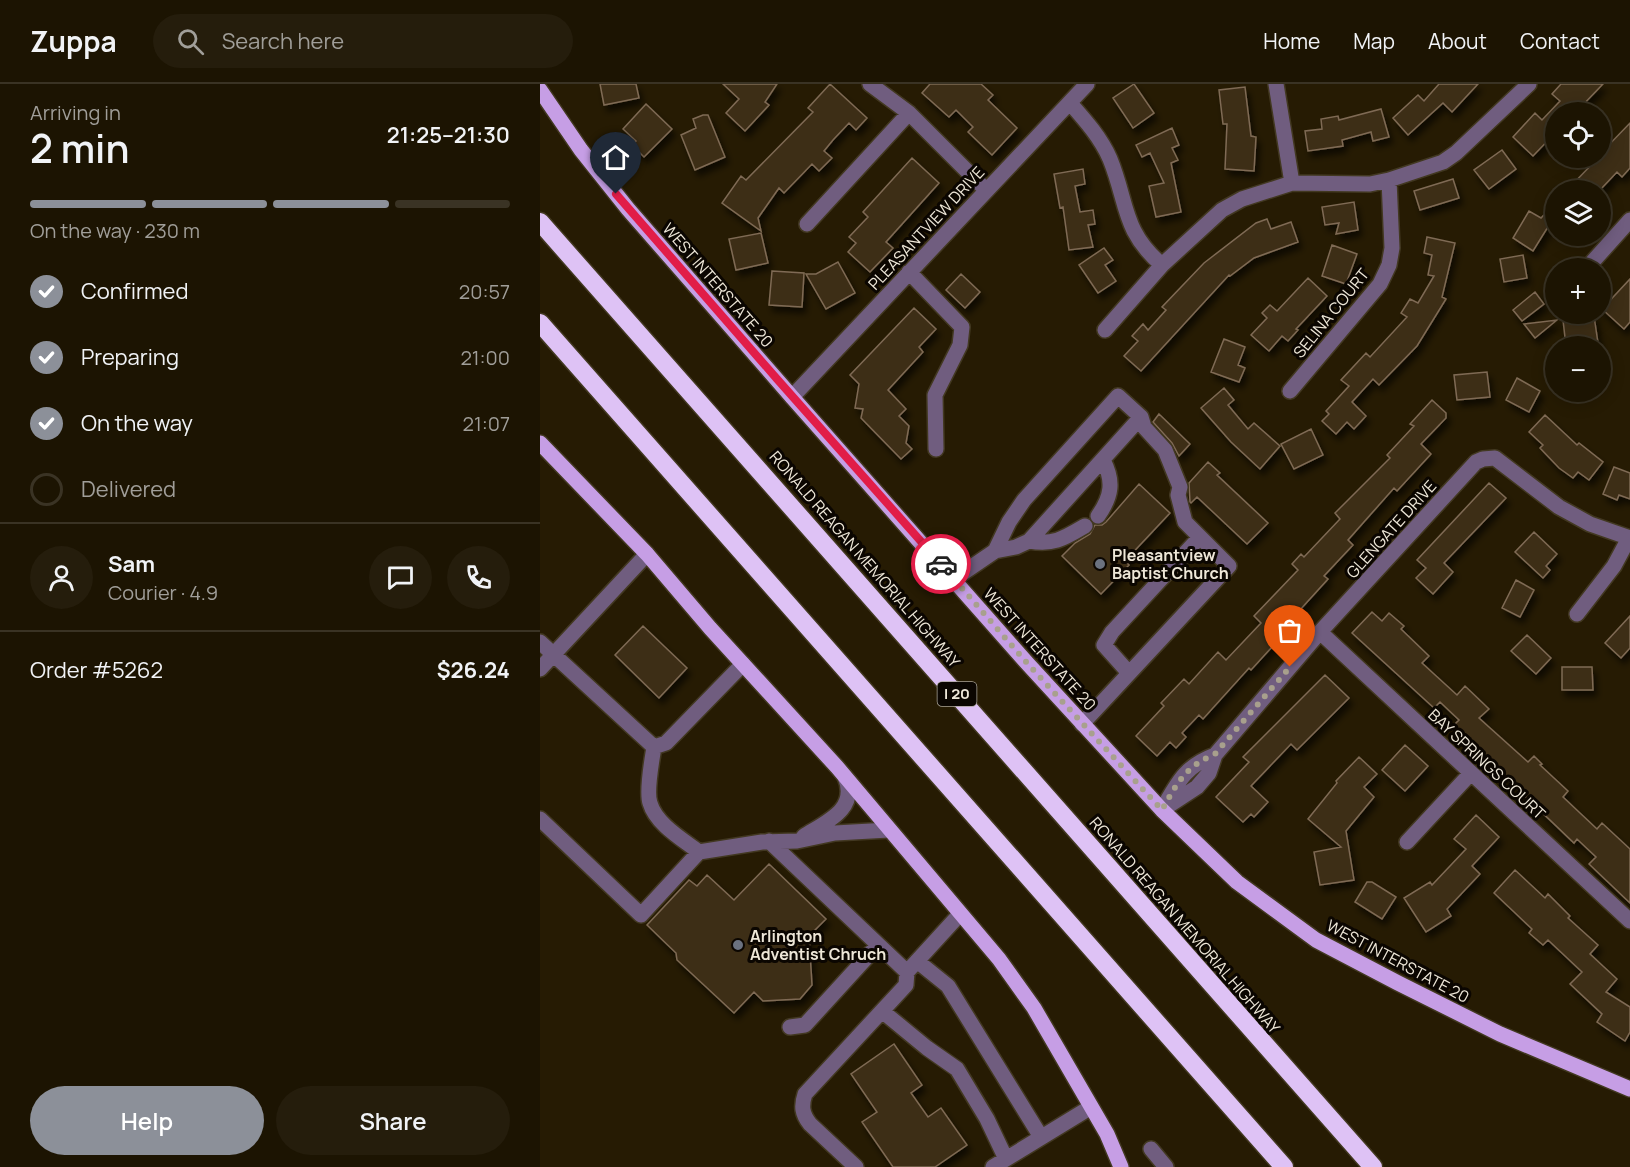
<!DOCTYPE html>
<meta charset="utf-8">
<style>
:root{--surface:#1c1402;--page:#251d0c;--text:#f1f3f6;--muted:#a09e99;--line:#3a3324;--accent:#8c9099}
body{margin:0;font-family:Manrope,sans-serif;background:var(--page);color:var(--text);height:100vh;display:flex;flex-direction:column;font-size:22px;white-space:nowrap}
*{box-sizing:border-box;margin:0}
p{font-size:20px;color:var(--muted)}
.icon{flex:none;width:33px;height:33px;fill:none;stroke:currentColor;stroke-width:2;stroke-linecap:round;stroke-linejoin:round}
.map{position:relative;flex:1;overflow:hidden}
.side{display:flex;flex-direction:column;background:var(--surface);width:540px}
.side>*{flex:none}
.tools{position:absolute;left:1005px;top:18px;display:grid;gap:12px}
.tools a{display:grid;place-items:center;width:66px;height:66px;border-radius:50%;background:var(--surface);box-shadow:0 3px 15px #0003,0 0 0 2px var(--line);font-size:30px}
.pin{position:absolute;display:grid;place-items:center;width:51px;height:51px;color:#fff;margin:-62px -26px;border-radius:50% 50% 50% 0;rotate:-45deg;box-shadow:0 0 6px #0007}
.pin .icon{rotate:45deg}
.courier{position:absolute;display:grid;place-items:center;width:60px;height:60px;margin:-30px;border:4px solid #e11d48;border-radius:50%;background:#fff;color:#222;box-shadow:0 2px 8px #0007}
.head em{font-style:normal;font-weight:600}
.head div{display:flex;flex-direction:column-reverse}
.head{display:flex;align-items:center;justify-content:space-between;height:102px;padding:0 30px}
h1{font-size:39px;font-weight:600;line-height:45px}
.bar{display:grid;grid-template-columns:repeat(4,1fr);gap:9px 6px;align-content:center;height:72px;padding:0 30px}
.bar i{height:8px;border-radius:4px;background:var(--line)}
.bar .current{background:var(--accent)}
.bar p{grid-column:span 4}
.line{display:flex;align-items:center;gap:15px;padding:0 30px;border-top:2px solid var(--line)}
.line div{flex:1}
.round{display:grid;place-items:center;flex:none;width:63px;height:63px;border-radius:32px;background:var(--page)}
ol{padding:0 30px;list-style:none}
li{display:flex;align-items:center;gap:18px;height:66px}
li p{margin-inline-start:auto}
li .icon{padding:6px;border-radius:50%;background:var(--accent);color:#fff;stroke-width:4}
li:last-child{color:var(--muted)}
li i{width:33px;height:33px;border:3px solid var(--line);border-radius:50%}
.button{display:flex;gap:12px;margin-top:auto;padding:12px 30px}
.button a{flex:1;height:69px;border-radius:36px;background:var(--accent);color:#fff;font-size:24px;font-weight:600;line-height:69px;text-align:center}
.button a+a{background:var(--page);color:var(--text)}
header{display:flex;align-items:center;gap:36px;box-sizing:border-box;height:84px;padding:0 30px;background:var(--surface);border-bottom:2px solid var(--line)}
header strong{font-size:28px}
nav{display:flex;gap:33px;margin-inline-start:auto;font-size:21px}
.search{width:420px;height:54px;background:var(--page);display:flex;align-items:center;gap:15px;box-sizing:border-box;padding:0 21px;border-radius:33px;color:var(--muted);font-size:22px}
main{display:flex;flex:1;min-height:0}
.map>svg:first-child{display:block}
.building{fill:#3e2d18;stroke:#7f6b54;stroke-width:1.5;filter:url(#shadow)}
.lines{fill:none;stroke-linecap:round;stroke-linejoin:round}
.minor-casing{stroke:#423821;stroke-width:18}
.major-casing{stroke:#423821;stroke-width:18}
.highway-casing{stroke:#423821;stroke-width:21}
.minor{stroke:#705d7f;stroke-width:15}
.major{stroke:#c69ee5;stroke-width:15}
.highway{stroke:#dec2f5;stroke-width:18}
.done{stroke:#a8a08d;stroke-width:6;stroke-dasharray:0 10.8}
.route{stroke:#e11d48;stroke-width:8}
.worship-dot{fill:#6b7280;stroke:#0b0601;stroke-width:2}
.labels{text-anchor:middle;stroke-width:6;stroke-linejoin:round;paint-order:stroke}
.shield{fill:#0b0601;stroke:#aaa498;stroke-width:1.5}
.shield-label{font-size:15px;font-weight:bold;fill:#eee7d8}
.street-label{font-size:16px;fill:#eee7d8;stroke:#0b0601}
.poi-label{font-size:16px;font-weight:bold;fill:#eee7d8;stroke:#0b0601;text-anchor:start}
</style>
<header>
<strong>Zuppa</strong>
<div class="search"><svg class="icon" aria-label="search" viewBox="0 0 24 24"><circle cx="10" cy="10" r="6"/><path d="M15 15l6 6"/></svg>Search here</div>
<nav><a>Home</a><a>Map</a><a>About</a><a>Contact</a></nav>
</header>
<main>
<section class="side">
<div class="head"><div><h1>2 min</h1><p>Arriving in</p></div><em>21:25–21:30</em></div>
<div class="bar"><i class="current"></i><i class="current"></i><i class="current"></i><i></i><p>On the way · 230 m</p></div>
<ol>
<li><svg class="icon" aria-label="check" viewBox="0 0 24 24"><path d="M5 12l5 5 9-10"/></svg>Confirmed<p>20:57</p></li>
<li><svg class="icon" aria-label="check" viewBox="0 0 24 24"><path d="M5 12l5 5 9-10"/></svg>Preparing<p>21:00</p></li>
<li><svg class="icon" aria-label="check" viewBox="0 0 24 24"><path d="M5 12l5 5 9-10"/></svg>On the way<p>21:07</p></li>
<li><i></i>Delivered</li>
</ol>
<div class="line" style="height:108px"><a class="round"><svg class="icon" aria-label="person" viewBox="0 0 24 24"><circle cx="12" cy="8" r="4"/><path d="M4 21q1-7 8-7t8 7"/></svg></a><div><b>Sam</b><p>Courier · 4.9</p></div><a class="round"><svg class="icon" aria-label="chat" viewBox="0 0 24 24"><path d="M4 5h16v11H9l-5 4z"/></svg></a><a class="round"><svg class="icon" aria-label="phone" viewBox="0 0 24 24"><path d="M5 4h4l2 5-3 2q2 4 5 5l2-3 5 2v4C11 20 4 13 5 4z"/></svg></a></div>
<div class="line" style="height:78px"><div>Order #5262</div><b>$26.24</b></div>
<div class="button"><a>Help</a><a>Share</a></div>
</section>
<div class="map">
<svg width="1090" height="1083" viewBox="0 0 1090 1083">
<defs>
<filter id="shadow"><feDropShadow dx="3.5" dy="6" stdDeviation="3" flood-color="#0009"/></filter>
</defs>
<rect width="100%" height="100%" fill="#261b03"/>
<path class="building" d="M60,0H96L99,14L64,21Z
M183,0H237L225,18L229,21L205,47L186,29L199,15Z
M290,0L327,34L316,46L309,39L293,56L284,67L292,74L279,87L272,80L244,109L239,104L218,134L221,147L182,119L201,92L206,96L273,28L268,24Z
M390,0H441L453,11L448,16L477,44L452,71L428,48L433,43L416,26L409,33L382,9Z
M594,0L614,29L593,44L573,14Z
M899,0H938L912,28L903,19L868,51L853,34L878,11L884,17Z
M1021,0H1063L1036,28H1016V48L993,72L973,53L995,29L1002,36L1020,17L1012,10Z
M705,3L711,52L716,53L714,87L685,85L687,40H683L679,6Z
M106,20L132,45L104,73L92,61L96,57L83,45Z
M841,25L849,53L833,57L831,48L802,56L803,62L768,67L765,47L782,45L781,35L798,32L799,36Z
M163,31H168L185,73L155,86L141,51L156,44L153,35Z
M1090,39V84L1082,93L1077,88L1060,106H1027L1058,74H1060V70Z
M632,44L639,61L632,64L638,76L631,79L641,128L616,133L609,102L624,99L610,69L602,73L596,61Z
M962,66L976,85L949,105L934,86Z
M372,74L399,99L346,158L353,164L330,188L308,168L316,159L309,153L328,133L323,128Z
M543,85L545,100L535,102L540,128L553,126L555,140L548,141L553,163L529,166L523,123L520,124L514,90Z
M913,95L919,114L880,126L874,107Z
M814,118L818,146L796,150L799,139L785,141L782,123Z
M1016,118V130L993,167L973,154L989,127L1001,134Z
M727,135L731,145L751,138L758,158L714,174L690,192L689,191L601,287L584,272L598,257L592,252L603,240L608,246L626,226L622,223L664,179L716,139Z
M221,149L228,179L196,186L189,155Z
M887,153L915,159L902,213L906,215L877,262L839,301L833,295L812,318L826,332L814,345L807,338L796,350L782,337L789,330L786,327L809,302L801,296L826,269L830,273L867,233L861,229L870,215L878,219L894,192L888,191L892,171L884,169Z
M792,161L817,170L806,200L782,192Z
M564,164L573,176L565,181L576,197L558,209L539,181Z
M983,171L987,194L964,198L960,175Z
M298,178L315,209L286,225L266,190H276Z
M232,187L264,189L262,223L229,221Z
M421,190L440,208L425,224L406,206Z
M768,194L787,212L756,245L758,246L748,257L742,252L729,267L711,251L727,234L722,229L730,221L737,227Z
M1090,195V238L1084,245L1062,225Z
M995,208L1004,220L982,237L973,226Z
M374,224L396,245L379,263L383,268L348,306L366,325L359,332L369,342L366,359L372,365L361,375L321,334L323,325L315,324L319,300L310,291Z
M1054,232L1058,259L1026,262L1023,236Z
M1017,236L995,254L984,240Z
M684,255L705,263L698,281L705,284L699,298L671,288Z
M947,288L950,313L917,316L914,291Z
M977,294L1000,307L989,328L966,316Z
M684,304L694,316L688,321L708,345L714,339L740,362L720,385L691,358L661,324Z
M892,316L906,329V334L881,360L891,370L857,407L854,404L808,456L813,461L784,492L788,495L759,527L762,530L732,563L711,586L709,584L663,635L659,631L642,649L646,653L636,664L630,658L617,672L596,652L624,622L621,619L644,595L649,600L678,568L686,576L721,539L714,532L758,486L752,480L761,470L764,473L800,435L795,429L850,374L847,371L874,342L870,340Z
M619,330L650,360L639,372L632,359L613,338Z
M1005,331L1037,361L1039,359L1063,378L1049,396L1038,388L1033,394L1019,384L1000,364L1003,361L989,348Z
M771,345L783,371L754,385L741,360Z
M668,378L680,389L677,391L728,439L707,460L657,413L651,419L650,418L649,399Z
M1074,383L1090,389V415L1079,411L1077,416L1063,410Z
M949,399L966,414L904,479L913,488L893,510L876,494L886,484L877,476Z
M599,400L630,429L585,477L589,481L561,510L522,472L535,459L550,450L555,441H562L566,438Z
M994,448L1017,470L1006,482L1010,486L1003,494L975,468Z
M976,496L994,506L980,533L962,524Z
M832,528L842,537L849,529L864,542L861,545L889,572L882,579L917,611L925,602L949,625L939,634L988,678L994,672L1002,680L1000,681L1028,707L1023,713L1057,745L1062,739L1090,765V819L1049,780L1056,773L1037,755L1034,759L922,652L921,654L911,644L919,636L900,618L894,624L812,549Z
M1090,532V564L1081,574L1065,559Z
M103,542L147,584L119,614L75,571Z
M987,551L1011,574L996,590L971,567Z
M1022,583H1052L1053,606H1022Z
M785,591L809,614L757,666L751,660L711,702L728,718L714,733L711,730L703,738L676,713L709,678L703,673Z
M865,661L888,682L865,707L842,686Z
M819,673L837,690L824,703L834,713L806,747L814,796L780,801L774,768L801,763L768,735L797,699L796,697Z
M936,731L959,753L932,782L940,790L907,825L911,832L886,848L864,814L890,798L892,801L926,765L914,755Z
M229,780L286,835L269,852L272,901L260,915L223,917L214,908L194,929L137,876L136,869L107,841L149,796L157,802L167,791L194,816Z
M975,786L1005,814L1008,810L1030,832L1028,834L1058,861L1050,870L1077,895L1066,908L1090,923V948L1085,957L1057,938L1062,930L1030,900L1042,888L1008,856L1003,861L989,849L992,845L954,809Z
M827,798H832L856,813L842,835L815,818Z
M354,960L382,1001L371,1009L388,1033L401,1024L427,1061L395,1083H353L322,1038L337,1028L311,990Z"/>
<g class="lines">
<g class="minor-casing">
<path id="minor" d="M330,0L369,29L446,106
M736,0L752,99
M530,19C545,36 561,54 570,75C588,119 582,147 622,181
M267,140L369,29
M1047,184L1090,136
M369,188L422,243L420,261L395,311L396,365
M565,246L622,181L682,126L702,115L752,99L830,100L849,96L903,78L916,69L989,0
M750,307L840,200L849,181L852,164L849,96
M252,313L547,0
M558,432C572,412 574,397 563,376
M489,457C514,461 523,455 545,442
M455,467L469,438L484,416L578,312L601,333L604,343L625,366L640,403L638,411L645,438L689,482L542,640
M414,495L455,467L476,463L489,457L601,333
M1037,530L1074,482L1089,454
M780,548L1090,837
M0,558L114,663L126,659L203,580
M0,585L107,470
M589,589L564,561L572,548L660,453
M114,663C112,675 106,708 110,719C116,740 142,755 159,768
M624,722C639,696 646,682 675,671
M622,726L657,703L669,689L675,671L780,548L936,378L943,375L955,374L1019,423L1050,440L1090,454
M0,735L101,831L159,768L222,758L257,757L295,749L349,746
M264,752C286,738 319,725 305,693
M229,757L367,888L420,830
M867,758L931,689
M377,877L408,902L501,1053
M342,927L387,964L417,985L447,1035L466,1075
M250,943L265,941L338,861
M611,1065L626,1083
M316,1083L270,1040C262,1030 261,1022 265,1010L366,901L367,888
M453,1083L551,1023"/>
</g>
<g class="major-casing">
<path id="major" d="M0,6L41,66L88,125L252,313L487,579L622,726L697,798L776,856L858,899L960,950L1090,1005
M0,359L107,470L170,544L297,683L459,875L494,924L567,1050L581,1083"/>
</g>
<g class="highway-casing">
<path id="highway" d="M0,138L833,1083
M0,239L744,1083"/>
</g>
<use href="#minor" class="minor"/>
<use href="#major" class="major"/>
<use href="#highway" class="highway"/>
</g>
<g class="lines">
<path class="done" d="M401,480L487,579L622,726C637,699 645,683 675,670L750,583"/>
<path class="route" d="M76,110L237,295L401,480"/>
</g>
<g class="worship-dot">
<circle cx="560" cy="480" r="6"/>
<circle cx="198" cy="861" r="6"/>
</g>
<g class="labels">
<rect class="shield" x="397.5" y="598" width="39" height="24" rx="4.5"/>
<g class="shield-label">
<text x="417" y="615">I 20</text>
</g>
<g class="street-label">
<text transform="translate(386 144) rotate(-47)" y="6">PLEASANTVIEW DRIVE</text>
<text transform="translate(178 201) rotate(49)" y="6">WEST INTERSTATE 20</text>
<text transform="translate(791 229) rotate(-51)" y="6">SELINA COURT</text>
<text transform="translate(851 445) rotate(-48)" y="6">GLENGATE DRIVE</text>
<text transform="translate(325 475) rotate(49)" y="6">RONALD REAGAN MEMORIAL HIGHWAY</text>
<text transform="translate(500 565) rotate(48)" y="6">WEST INTERSTATE 20</text>
<text transform="translate(947 680) rotate(43)" y="6">BAY SPRINGS COURT</text>
<text transform="translate(645 841) rotate(49)" y="6">RONALD REAGAN MEMORIAL HIGHWAY</text>
<text transform="translate(858 877) rotate(28)" y="6">WEST INTERSTATE 20</text>
</g>
<g class="poi-label">
<text x="572" y="477">Pleasantview<tspan x="572" dy="18">Baptist Church</tspan></text>
<text x="210" y="858">Arlington<tspan x="210" dy="18">Adventist Chruch</tspan></text>
</g>
</g>
</svg>
<div class="tools">
<a><svg class="icon" aria-label="locate" viewBox="0 0 24 24"><circle cx="12" cy="12" r="6"/><path d="M12 2v4M12 18v4M2 12h4M18 12h4"/></svg></a>
<a><svg class="icon" aria-label="layers" viewBox="0 0 24 24"><path d="M12 4l9 5-9 5-9-5zM3 14l9 5 9-5"/></svg></a>
<a>+</a>
<a>−</a>
</div>
<div class="pin" style="left:750px;top:583px;background:#ea580c"><svg class="icon" aria-label="bag" viewBox="0 0 24 24"><path d="M5 8h14l-1 12H6zM9 8a3 3 0 0 1 6 0"/></svg></div>
<div class="pin" style="left:76px;top:110px;background:#1f2937"><svg class="icon" aria-label="home" viewBox="0 0 24 24"><path d="M3 11l9-7 9 7M6 9v11h12V9"/></svg></div>
<div class="courier" style="left:401px;top:480px"><svg class="icon" aria-label="car" viewBox="0 0 24 24"><path d="M5 17H2v-5l4-1 3-4h7l3 4 3 1v5h-3M9 17h6M6 11h13"/><circle cx="7" cy="17" r="2"/><circle cx="17" cy="17" r="2"/></svg></div>
</div>
</main>
